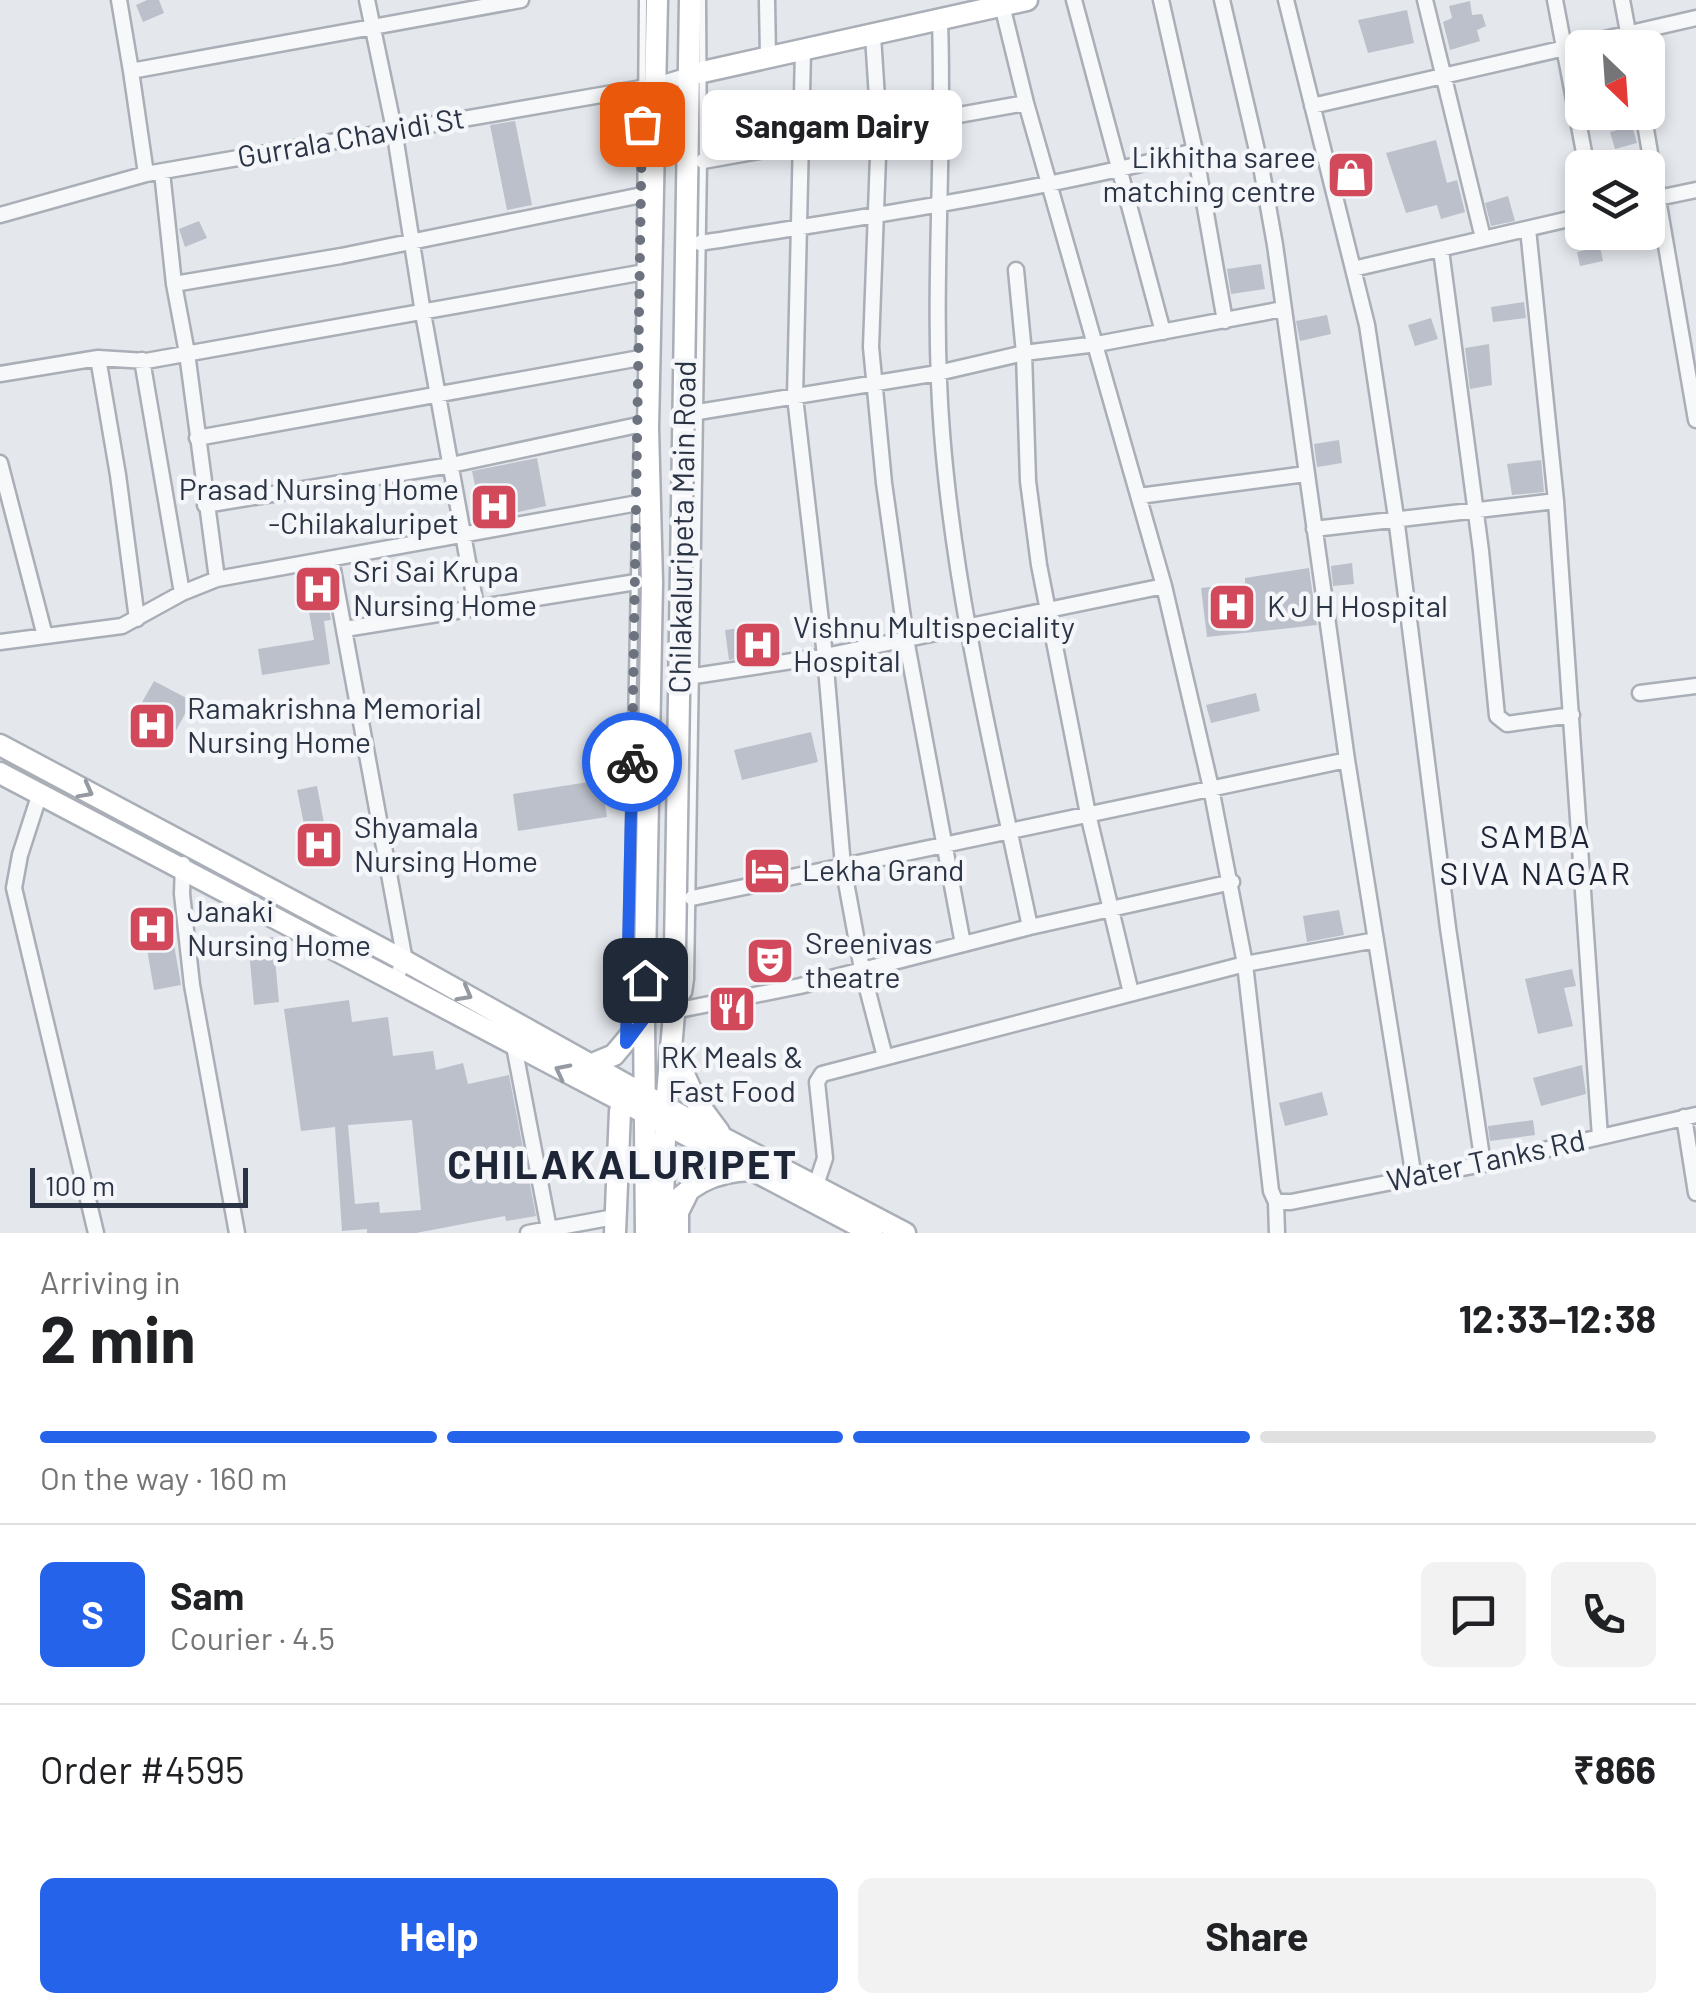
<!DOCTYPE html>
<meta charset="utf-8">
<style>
:root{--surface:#fff;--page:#f2f2f2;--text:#202124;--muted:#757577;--line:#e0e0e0;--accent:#2563eb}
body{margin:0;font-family:Barlow,sans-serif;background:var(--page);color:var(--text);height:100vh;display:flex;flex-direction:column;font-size:38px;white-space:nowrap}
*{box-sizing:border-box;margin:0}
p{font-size:32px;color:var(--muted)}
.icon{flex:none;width:55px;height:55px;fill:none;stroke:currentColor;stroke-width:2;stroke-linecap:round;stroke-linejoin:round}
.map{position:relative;height:1233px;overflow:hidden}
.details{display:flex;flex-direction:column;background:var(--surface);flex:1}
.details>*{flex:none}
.needle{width:65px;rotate:155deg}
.buttons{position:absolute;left:1565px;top:30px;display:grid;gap:20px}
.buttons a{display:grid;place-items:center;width:100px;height:100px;border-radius:15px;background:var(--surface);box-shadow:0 5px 15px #0003;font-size:50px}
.scale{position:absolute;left:30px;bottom:25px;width:218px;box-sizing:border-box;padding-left:10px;border:5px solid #2b3445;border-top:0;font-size:28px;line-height:35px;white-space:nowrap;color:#2b3445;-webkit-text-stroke:8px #f4f6f9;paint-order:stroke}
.pin{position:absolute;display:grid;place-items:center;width:85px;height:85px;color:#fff;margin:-42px;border-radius:20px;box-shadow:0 5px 15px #0006}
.courier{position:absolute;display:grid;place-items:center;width:100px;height:100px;margin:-50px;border:8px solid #2563eb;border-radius:50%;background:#fff;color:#222;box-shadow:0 2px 12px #0007}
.bubble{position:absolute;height:70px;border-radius:15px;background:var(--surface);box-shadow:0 5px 15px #0003;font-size:32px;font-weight:700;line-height:70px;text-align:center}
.headline em{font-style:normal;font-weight:700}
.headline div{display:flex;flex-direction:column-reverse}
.headline{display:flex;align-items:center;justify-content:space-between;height:170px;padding:0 40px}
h1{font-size:65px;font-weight:700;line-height:75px}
.bar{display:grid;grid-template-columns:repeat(4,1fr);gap:15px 10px;align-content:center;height:120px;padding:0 40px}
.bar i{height:12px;border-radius:8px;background:var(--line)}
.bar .current{background:var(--accent)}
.bar p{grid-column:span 4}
.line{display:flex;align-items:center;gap:25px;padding:0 40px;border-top:2px solid var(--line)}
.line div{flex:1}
.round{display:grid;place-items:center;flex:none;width:105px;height:105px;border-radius:15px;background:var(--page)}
.action{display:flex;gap:20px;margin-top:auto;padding:20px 40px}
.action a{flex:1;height:115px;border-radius:15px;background:var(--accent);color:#fff;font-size:40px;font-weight:700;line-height:115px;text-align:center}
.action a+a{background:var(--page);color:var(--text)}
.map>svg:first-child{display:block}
.building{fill:#bbc0ca;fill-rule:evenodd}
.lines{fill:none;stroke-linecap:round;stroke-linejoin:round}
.lane-casing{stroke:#a9aeb7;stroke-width:11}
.street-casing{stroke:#a9aeb7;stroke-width:19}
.secondary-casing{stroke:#a9aeb7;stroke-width:25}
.lane{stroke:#f7f8fa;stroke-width:6}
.street{stroke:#f7f8fa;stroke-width:14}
.secondary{stroke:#fff;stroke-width:20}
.oneway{stroke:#959aa2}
.done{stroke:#6c737f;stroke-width:10;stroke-dasharray:0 18}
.route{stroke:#2563eb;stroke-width:12}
.labels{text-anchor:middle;stroke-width:9;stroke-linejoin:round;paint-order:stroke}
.street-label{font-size:30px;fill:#2b3445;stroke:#f4f6f9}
.poi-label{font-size:30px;fill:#2b3445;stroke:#f4f6f9;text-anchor:start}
.neighbourhood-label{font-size:32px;letter-spacing:2.5px;fill:#1d2536;stroke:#f4f6f9}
.district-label{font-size:40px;font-weight:bold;letter-spacing:2.5px;fill:#1d2536;stroke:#f4f6f9}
</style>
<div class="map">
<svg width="1696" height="1233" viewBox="0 0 1696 1233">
<rect width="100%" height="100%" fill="#e4e7ec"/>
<path class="building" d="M147,0H159L164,13L143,22L136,5Z
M1470,1L1472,15L1482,14L1486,26L1477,30L1480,41L1450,50L1443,22L1452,18L1449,6Z
M1407,10L1414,43L1368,53L1358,20Z
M515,121L532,205L507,210L490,125Z
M1632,126L1637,143L1615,149L1610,132Z
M1436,140L1447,183L1457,180L1465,212L1441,219L1437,205L1406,213L1386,153Z
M1508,196L1515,221L1491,226L1485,203Z
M199,221L207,238L185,247L179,229Z
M1624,232H1653L1654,241L1627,247Z
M1600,247L1603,261L1580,266L1577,252Z
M1261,264L1265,289L1231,294L1227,269Z
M1524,302L1526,318L1493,322L1491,307Z
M1327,315L1331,334L1300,341L1296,321Z
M1431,318L1438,339L1415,346L1408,325Z
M1489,344L1492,385L1470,389L1465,348Z
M1339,440L1342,463L1317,467L1314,444Z
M537,458L546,506L482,520L472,471Z
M1541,460L1544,492L1512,495L1507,464Z
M1352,563L1354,584L1333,586L1331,566Z
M1309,568L1317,625L1207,637L1201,588L1245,583V578Z
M323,574L331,620L324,621L330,664L262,675L258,649L314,640L303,578Z
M777,623L781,652L729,660L725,630Z
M154,681L192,701L167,747L128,727Z
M1256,693L1260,711L1211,723L1206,705Z
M811,732L818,762L742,780L734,750Z
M601,780L607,817L518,831L513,794Z
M317,786L331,860L312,864L297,790Z
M1339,910L1344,935L1307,942L1303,916Z
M170,921L181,985L154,990L143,926Z
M273,937L279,1002L254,1005L248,940Z
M1572,969L1576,986L1564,988L1573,1026L1538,1034L1525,979Z
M349,1000L352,1022L388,1017L393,1056L433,1051L436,1070L463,1063L468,1084L509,1075L536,1216L506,1221L505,1216L416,1233H367V1229L342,1231L335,1127L301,1131L284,1009ZM412,1120L421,1210L380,1213L379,1202L355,1204L348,1125Z
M1582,1065L1586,1094L1541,1106L1533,1078Z
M1322,1092L1328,1115L1285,1126L1279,1103Z
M1533,1120L1535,1135L1490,1141L1488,1126Z"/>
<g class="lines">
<g class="lane-casing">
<path id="lane" d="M640,354L643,0
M679,1006L688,993L690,979L703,161L702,0
M626,1028L638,426"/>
</g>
<g class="street-casing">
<path id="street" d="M119,0L131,71L521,0
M367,0L394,129L423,313L476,606
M767,0L768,57
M1074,0L1163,332
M1161,0L1195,151L1225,321
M1222,0L1262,172L1275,245L1347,760L1414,1178
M1286,0L1367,325L1396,517L1448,928L1483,1164
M1425,0L1483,238
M1555,0L1587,168
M1622,0L1631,48
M1001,1L1026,103L1164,586L1211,788L1245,964L1271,1191L1276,1202L1277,1233
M940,22C945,159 931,296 942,433C955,600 996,764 1030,927
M873,36L879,129L871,347L884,483L906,639L963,944
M803,51L795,397L825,656L843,866L862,969L885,1057
M131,71L146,174
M1312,106L1696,18
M1643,112L1696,420
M703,161L1026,103
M162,172L174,284L187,353L217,579
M1648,200L1696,190
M0,215L146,174L653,86L689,75
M1528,229L1556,501L1600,1137
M700,243C866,217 1032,192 1195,151
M1441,250L1481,551L1497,716L1507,724L1572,715
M1353,269L1582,216
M1016,270L1024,353L1028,481L1039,565L1088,814L1131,993
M174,284L341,256L642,195
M98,358L118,475L137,619
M142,360L182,593
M0,374L98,358L146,361L639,273
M698,412L938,373L1024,353L1097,344L1283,309
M197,438L640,358
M0,463L45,636
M1139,496L1306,474
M205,505L451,465L638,425
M1314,529L1556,501
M331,559L405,961L394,980
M345,629L636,582
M0,642L122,626L182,593L217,579L638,503
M681,678L825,656L1164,586
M1640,693L1696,686
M40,793L20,855L14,888L96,1233
M183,864L182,894L192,985L237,1233
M692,898L1347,760
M674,1011L800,986L1030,927L1232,882
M514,1046L549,1229
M1684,1117L1696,1193
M813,1194L825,1158L817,1082L822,1074L1245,964L1376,940
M1276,1202H1291L1483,1164L1696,1115
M528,1233L614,1217"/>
</g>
<g class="secondary-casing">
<path id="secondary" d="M689,75L1027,0
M0,745L405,961L700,1126L905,1233
M0,773L872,1233
M672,1048L696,1101L719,1132
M590,1065L614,1055L644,1019
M662,1216C688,1186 711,1171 751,1170
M615,1233L620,1111
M646,1233L644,1019L652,582L648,428L657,0
M662,1233L666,1106L674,1014L690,0
M678,1233V1212L687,1194"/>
</g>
<use href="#lane" class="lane"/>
<use href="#street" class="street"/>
<use href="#secondary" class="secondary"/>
</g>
<defs><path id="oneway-chevron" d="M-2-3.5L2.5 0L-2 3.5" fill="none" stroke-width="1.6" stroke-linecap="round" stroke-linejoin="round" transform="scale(2.5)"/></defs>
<g class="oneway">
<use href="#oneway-chevron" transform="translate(86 791) rotate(28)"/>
<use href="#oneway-chevron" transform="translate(465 994) rotate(29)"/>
<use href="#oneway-chevron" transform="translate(562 1071) rotate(-153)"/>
</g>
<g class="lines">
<path class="done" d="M632,762L642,124"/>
<path class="route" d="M632,762L626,1043L644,1019L645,980"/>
</g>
<defs>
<g id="shop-square" transform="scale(2.5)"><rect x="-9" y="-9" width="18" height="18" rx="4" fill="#d1495b" stroke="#f4f6f9"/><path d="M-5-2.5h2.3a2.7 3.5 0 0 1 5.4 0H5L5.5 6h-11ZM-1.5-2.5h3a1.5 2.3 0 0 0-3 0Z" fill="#fff"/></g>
<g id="hospital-square" transform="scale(2.5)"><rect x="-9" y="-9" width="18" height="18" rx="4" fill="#d1495b" stroke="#f4f6f9"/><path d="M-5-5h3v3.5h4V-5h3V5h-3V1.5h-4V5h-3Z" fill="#fff"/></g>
<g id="hotel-square" transform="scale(2.5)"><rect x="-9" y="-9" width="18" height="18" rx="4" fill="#d1495b" stroke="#f4f6f9"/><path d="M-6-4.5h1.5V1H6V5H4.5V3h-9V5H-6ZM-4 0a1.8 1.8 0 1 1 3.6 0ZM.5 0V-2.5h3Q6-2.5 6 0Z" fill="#fff"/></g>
<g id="theatre-square" transform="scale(2.5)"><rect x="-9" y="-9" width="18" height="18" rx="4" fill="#d1495b" stroke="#f4f6f9"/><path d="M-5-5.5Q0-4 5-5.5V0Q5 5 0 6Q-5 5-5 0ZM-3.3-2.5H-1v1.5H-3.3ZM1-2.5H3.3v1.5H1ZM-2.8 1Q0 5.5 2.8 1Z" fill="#fff"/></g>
<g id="restaurant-square" transform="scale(2.5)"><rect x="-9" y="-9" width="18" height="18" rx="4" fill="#d1495b" stroke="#f4f6f9"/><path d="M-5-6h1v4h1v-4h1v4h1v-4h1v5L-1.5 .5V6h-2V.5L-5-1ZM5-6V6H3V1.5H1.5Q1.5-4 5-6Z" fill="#fff"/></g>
</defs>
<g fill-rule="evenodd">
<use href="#shop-square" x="1351" y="175"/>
<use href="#hospital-square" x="494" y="507"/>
<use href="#hospital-square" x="318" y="589"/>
<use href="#hospital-square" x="1232" y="607"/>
<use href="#hospital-square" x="758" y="645"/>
<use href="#hospital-square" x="152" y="726"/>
<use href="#hospital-square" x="319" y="845"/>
<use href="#hotel-square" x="767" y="871"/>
<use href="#hospital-square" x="152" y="929"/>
<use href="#theatre-square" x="770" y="961"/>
<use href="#restaurant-square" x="732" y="1009"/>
</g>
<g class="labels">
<g class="street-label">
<text transform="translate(351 138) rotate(-10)" y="10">Gurrala Chavidi St</text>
<text transform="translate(683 527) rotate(-89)" y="10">Chilakaluripeta Main Road</text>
<text transform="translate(1486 1161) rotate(-12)" y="10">Water Tanks Rd</text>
</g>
<g class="poi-label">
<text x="1316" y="168" text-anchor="end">Likhitha saree<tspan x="1316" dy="34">matching centre</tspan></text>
<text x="459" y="500" text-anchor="end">Prasad Nursing Home<tspan x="459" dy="34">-Chilakaluripet</tspan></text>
<text x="353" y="582">Sri Sai Krupa<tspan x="353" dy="34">Nursing Home</tspan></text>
<text x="1267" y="617">K J H Hospital</text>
<text x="793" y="638">Vishnu Multispeciality<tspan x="793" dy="34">Hospital</tspan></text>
<text x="187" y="719">Ramakrishna Memorial<tspan x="187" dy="34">Nursing Home</tspan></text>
<text x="354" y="838">Shyamala<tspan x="354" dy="34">Nursing Home</tspan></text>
<text x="802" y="881">Lekha Grand</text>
<text x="187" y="922">Janaki<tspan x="187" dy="34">Nursing Home</tspan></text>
<text x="805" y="954">Sreenivas<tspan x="805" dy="34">theatre</tspan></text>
<text x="732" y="1068" text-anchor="middle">RK Meals &amp;<tspan x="732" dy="34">Fast Food</tspan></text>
</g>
<g class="neighbourhood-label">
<text x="1536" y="848">SAMBA<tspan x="1536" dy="37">SIVA NAGAR</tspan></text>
</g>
<g class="district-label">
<text x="623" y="1179">CHILAKALURIPET</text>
</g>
</g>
</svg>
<div class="buttons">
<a><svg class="needle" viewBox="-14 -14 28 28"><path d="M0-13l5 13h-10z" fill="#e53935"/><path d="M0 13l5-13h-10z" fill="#757577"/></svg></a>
<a><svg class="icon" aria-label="layers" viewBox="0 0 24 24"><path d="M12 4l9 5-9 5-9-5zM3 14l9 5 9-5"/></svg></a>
</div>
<div class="scale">100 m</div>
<div class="pin" style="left:642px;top:124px;background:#ea580c"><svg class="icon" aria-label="bag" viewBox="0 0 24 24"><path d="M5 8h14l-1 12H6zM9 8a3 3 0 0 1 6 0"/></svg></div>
<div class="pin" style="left:645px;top:980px;background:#1f2937"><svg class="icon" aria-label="home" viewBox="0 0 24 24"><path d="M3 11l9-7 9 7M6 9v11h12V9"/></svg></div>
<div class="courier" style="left:632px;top:762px"><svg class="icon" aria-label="bike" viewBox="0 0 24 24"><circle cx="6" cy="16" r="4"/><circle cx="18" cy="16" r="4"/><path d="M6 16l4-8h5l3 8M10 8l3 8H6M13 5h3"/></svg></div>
<div class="bubble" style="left:702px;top:90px;width:260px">Sangam Dairy</div>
</div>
<section class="details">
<div class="headline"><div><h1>2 min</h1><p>Arriving in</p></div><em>12:33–12:38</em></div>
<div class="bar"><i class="current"></i><i class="current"></i><i class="current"></i><i></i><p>On the way · 160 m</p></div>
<div class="line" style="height:180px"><b class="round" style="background:var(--accent);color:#fff">S</b><div><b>Sam</b><p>Courier · 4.5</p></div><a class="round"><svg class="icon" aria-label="chat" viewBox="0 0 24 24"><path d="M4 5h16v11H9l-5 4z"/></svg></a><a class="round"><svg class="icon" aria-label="phone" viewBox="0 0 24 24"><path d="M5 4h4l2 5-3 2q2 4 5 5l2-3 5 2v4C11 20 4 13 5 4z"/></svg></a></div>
<div class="line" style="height:130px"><div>Order #4595</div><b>₹866</b></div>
<div class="action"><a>Help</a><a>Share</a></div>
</section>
